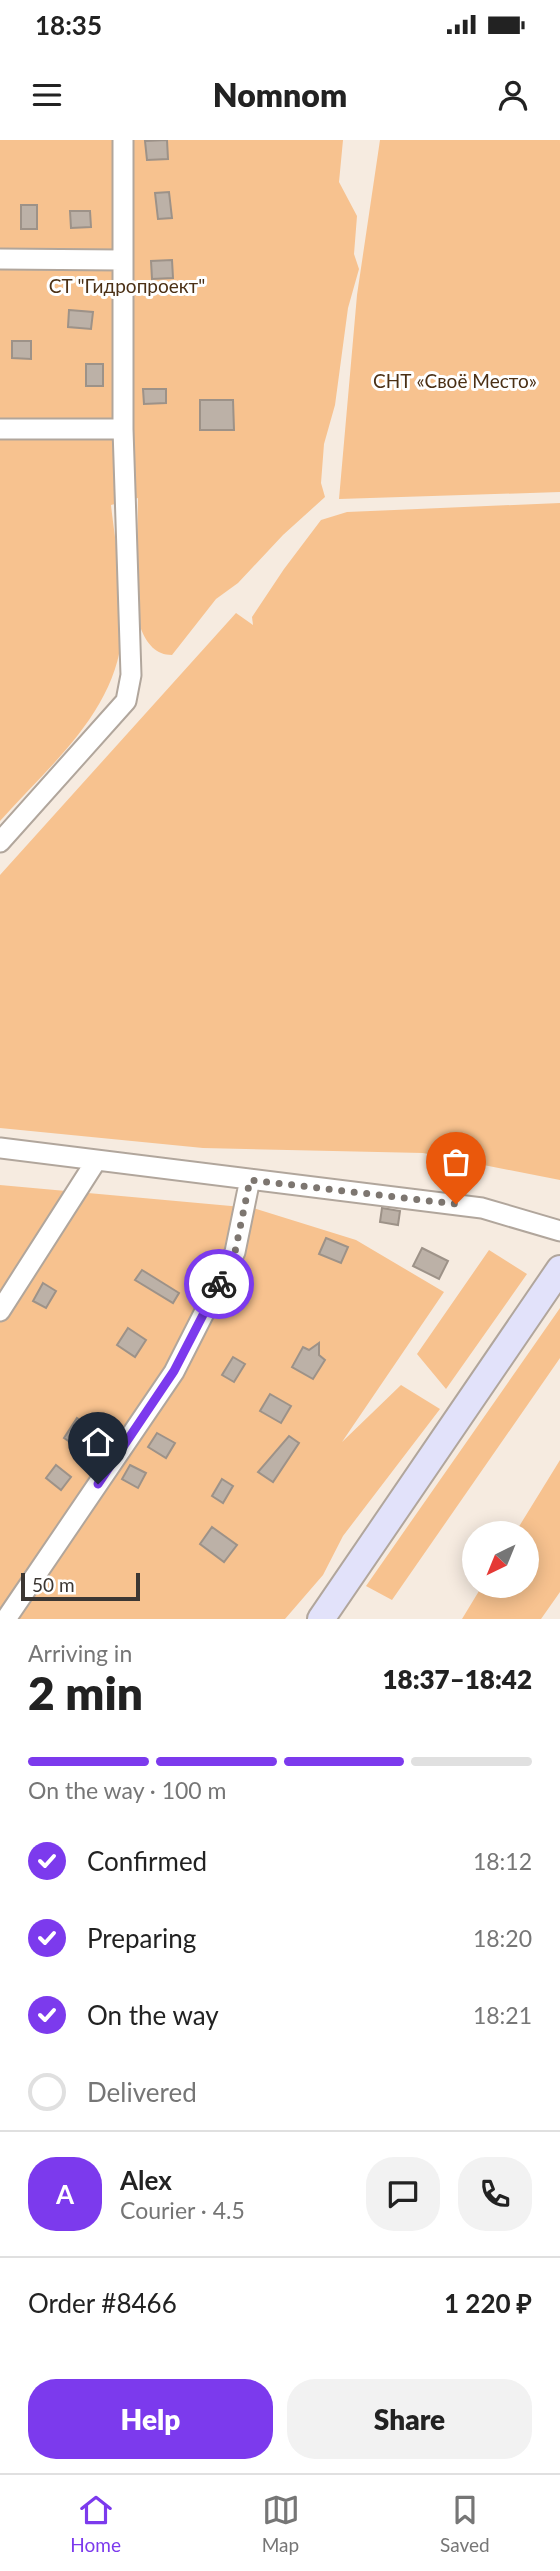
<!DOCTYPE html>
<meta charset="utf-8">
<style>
:root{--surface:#fff;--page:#f2f2f2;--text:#222;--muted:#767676;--line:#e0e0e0;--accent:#7c3aed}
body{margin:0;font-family:Lato,sans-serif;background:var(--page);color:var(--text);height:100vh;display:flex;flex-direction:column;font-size:26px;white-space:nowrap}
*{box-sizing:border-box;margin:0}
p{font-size:23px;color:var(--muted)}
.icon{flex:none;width:38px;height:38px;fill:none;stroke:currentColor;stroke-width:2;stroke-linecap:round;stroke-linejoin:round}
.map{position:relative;height:1479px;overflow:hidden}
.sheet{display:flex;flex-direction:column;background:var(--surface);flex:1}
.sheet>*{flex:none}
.needle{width:46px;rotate:223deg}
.fabs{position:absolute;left:462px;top:1381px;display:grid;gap:14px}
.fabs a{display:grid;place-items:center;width:77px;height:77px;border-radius:50%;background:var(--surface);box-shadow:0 4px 18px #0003;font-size:35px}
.scale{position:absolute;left:21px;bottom:18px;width:119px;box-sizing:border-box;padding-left:7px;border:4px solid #3c3733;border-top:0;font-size:19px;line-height:24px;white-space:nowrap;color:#3c3733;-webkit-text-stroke:5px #fff;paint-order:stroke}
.pin{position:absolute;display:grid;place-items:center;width:60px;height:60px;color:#fff;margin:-72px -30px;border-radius:50% 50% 50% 0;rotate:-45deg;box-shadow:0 0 7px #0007}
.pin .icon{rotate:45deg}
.courier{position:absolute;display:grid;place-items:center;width:70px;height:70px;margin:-35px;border:5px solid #7c3aed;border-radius:50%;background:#fff;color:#222;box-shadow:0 2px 9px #0007}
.summary em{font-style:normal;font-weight:800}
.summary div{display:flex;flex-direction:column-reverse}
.summary{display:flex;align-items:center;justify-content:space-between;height:119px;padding:0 28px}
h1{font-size:46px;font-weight:800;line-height:52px}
.bar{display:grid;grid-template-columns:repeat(4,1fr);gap:10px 7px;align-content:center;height:84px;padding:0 28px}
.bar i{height:9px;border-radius:5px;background:var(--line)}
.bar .selected{background:var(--accent)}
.bar p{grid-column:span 4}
.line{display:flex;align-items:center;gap:18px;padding:0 28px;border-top:2px solid var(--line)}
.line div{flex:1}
.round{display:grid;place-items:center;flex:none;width:74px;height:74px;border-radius:28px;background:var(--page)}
ol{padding:0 28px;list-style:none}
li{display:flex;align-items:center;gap:21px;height:77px}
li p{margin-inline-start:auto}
li .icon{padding:7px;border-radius:50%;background:var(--accent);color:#fff;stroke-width:4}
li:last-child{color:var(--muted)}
li i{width:38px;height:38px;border:4px solid var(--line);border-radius:50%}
.button{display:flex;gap:14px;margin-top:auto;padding:14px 28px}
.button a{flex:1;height:80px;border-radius:28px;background:var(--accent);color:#fff;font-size:28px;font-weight:800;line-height:80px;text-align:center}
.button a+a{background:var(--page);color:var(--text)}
.status{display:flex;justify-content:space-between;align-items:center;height:49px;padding:0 35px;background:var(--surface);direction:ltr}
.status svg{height:19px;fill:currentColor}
header{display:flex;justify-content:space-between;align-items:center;height:91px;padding:0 28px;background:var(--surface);font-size:32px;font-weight:800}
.tab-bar{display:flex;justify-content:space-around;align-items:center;height:98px;border-top:2px solid var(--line);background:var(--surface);font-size:19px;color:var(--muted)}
.tab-bar a{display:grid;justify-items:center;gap:4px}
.tab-bar .selected{color:var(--accent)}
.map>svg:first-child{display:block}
.green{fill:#f7c28f}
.building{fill:#bcb1a7;stroke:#9d9288;stroke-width:2}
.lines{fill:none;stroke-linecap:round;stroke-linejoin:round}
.minor-casing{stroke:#b1a69c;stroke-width:23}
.secondary-casing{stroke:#b1a69c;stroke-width:30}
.minor{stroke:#fff;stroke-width:19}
.secondary{stroke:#e2e2fa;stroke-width:26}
.done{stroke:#7d7670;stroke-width:7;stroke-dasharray:0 12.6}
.route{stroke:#7c3aed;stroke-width:9}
.labels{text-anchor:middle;stroke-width:6;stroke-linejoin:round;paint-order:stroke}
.park-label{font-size:19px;fill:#4b3015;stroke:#fff}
</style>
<div class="status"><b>18:35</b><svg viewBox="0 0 49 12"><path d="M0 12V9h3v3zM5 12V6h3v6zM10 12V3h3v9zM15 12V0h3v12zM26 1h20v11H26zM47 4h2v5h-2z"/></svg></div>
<header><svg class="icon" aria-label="menu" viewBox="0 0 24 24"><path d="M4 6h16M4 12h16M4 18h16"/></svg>Nomnom<svg class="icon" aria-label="person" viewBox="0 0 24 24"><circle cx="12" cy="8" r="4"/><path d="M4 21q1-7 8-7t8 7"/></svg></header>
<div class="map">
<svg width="560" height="1479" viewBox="0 0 560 1479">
<rect width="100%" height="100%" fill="#f6ebe0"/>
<path class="green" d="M0,0H343L339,42L357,76L354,114L359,129L348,168L335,265L324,304L321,343L325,357L283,395L238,443L216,459L172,515C156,515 147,504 141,489C134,472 138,383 138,358L111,365C115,402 125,457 122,493C117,571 49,626 0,681Z
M380,0H560V352L339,359L357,155Z
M560,363V1040L423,1013L203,1008L0,988V735L236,473L253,485L252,477L284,429L321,380L347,372Z
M0,1045L253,1068L356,1100L444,1152L342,1302L401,1245L440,1269L343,1396L323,1435L285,1479H0Z
M489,1110L527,1134L446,1249L417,1214Z
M560,1168V1218L392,1460L366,1446Z
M560,1320V1452L541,1479H462L482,1446H527V1393H515Z"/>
<path class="building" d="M167,0L168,19L147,20L145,1Z
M169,52L172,78L158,79L155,53Z
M21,65H37V89H21Z
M70,71H90L91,87L71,88Z
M172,120L173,138L152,139L151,121Z
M69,170L93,172L91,189L68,187Z
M12,201H31V219L12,218Z
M86,224H103V246H86Z
M143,249H166V263L144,264Z
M200,260H233L234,290H200Z
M382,1068L400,1071L398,1085L380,1082Z
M326,1098L348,1107L341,1123L319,1114Z
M422,1108L448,1121L439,1139L413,1126Z
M142,1130L179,1153L173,1163L135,1140Z
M43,1143L56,1151L46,1168L33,1161Z
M128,1188L146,1200L135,1217L117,1205Z
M319,1203V1215L325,1220L313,1239L292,1227L303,1207L309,1210Z
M233,1217L245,1224L234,1242L222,1235Z
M270,1254L291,1266L281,1283L260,1271Z
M77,1278L95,1290L82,1310L64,1298Z
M157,1293L175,1303L166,1318L148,1307Z
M289,1296L299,1303L273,1342L258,1332Z
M56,1325L71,1337L61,1350L46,1338Z
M130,1325L146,1333L138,1348L122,1339Z
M222,1339L233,1346L223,1363L212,1356Z
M212,1387L237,1405L224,1422L200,1404Z"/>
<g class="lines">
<g class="minor-casing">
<path id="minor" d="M0,119L121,120
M0,289H123
M0,702L126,561L131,535L123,289V0
M0,1008L482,1068L560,1091
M0,1171L96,1021
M6,1479L174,1232L235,1112L250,1039"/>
</g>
<g class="secondary-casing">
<path id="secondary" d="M321,1479L560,1129"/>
</g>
<use href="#minor" class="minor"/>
<use href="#secondary" class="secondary"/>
</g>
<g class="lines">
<path class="done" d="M219,1144L235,1112L250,1040L456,1064"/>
<path class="route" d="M98,1344L174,1231L219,1144"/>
</g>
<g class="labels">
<g class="park-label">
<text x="127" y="153">СТ "Гидропроект"</text>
<text x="455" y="248">СНТ «Своё Место»</text>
</g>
</g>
</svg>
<div class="fabs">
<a><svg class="needle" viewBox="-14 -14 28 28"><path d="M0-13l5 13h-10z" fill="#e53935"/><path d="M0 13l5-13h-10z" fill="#767676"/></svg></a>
</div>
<div class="scale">50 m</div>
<div class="pin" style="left:456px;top:1064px;background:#ea580c"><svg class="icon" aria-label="bag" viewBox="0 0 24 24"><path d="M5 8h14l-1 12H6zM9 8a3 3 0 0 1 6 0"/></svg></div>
<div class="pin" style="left:98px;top:1344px;background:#1f2937"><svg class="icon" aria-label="home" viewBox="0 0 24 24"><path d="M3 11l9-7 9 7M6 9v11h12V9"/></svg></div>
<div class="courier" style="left:219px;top:1144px"><svg class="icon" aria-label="bike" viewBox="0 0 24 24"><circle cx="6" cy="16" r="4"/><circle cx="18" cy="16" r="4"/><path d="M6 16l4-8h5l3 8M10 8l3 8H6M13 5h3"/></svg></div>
</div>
<section class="sheet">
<div class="summary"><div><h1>2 min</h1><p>Arriving in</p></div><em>18:37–18:42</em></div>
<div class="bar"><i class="selected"></i><i class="selected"></i><i class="selected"></i><i></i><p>On the way · 100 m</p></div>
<ol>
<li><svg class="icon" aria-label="check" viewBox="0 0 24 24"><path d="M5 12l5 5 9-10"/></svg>Confirmed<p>18:12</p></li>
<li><svg class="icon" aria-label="check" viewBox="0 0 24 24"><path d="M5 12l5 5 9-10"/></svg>Preparing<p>18:20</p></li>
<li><svg class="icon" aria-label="check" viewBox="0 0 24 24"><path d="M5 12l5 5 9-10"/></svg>On the way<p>18:21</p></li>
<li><i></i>Delivered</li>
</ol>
<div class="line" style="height:126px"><b class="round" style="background:var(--accent);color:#fff">A</b><div><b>Alex</b><p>Courier · 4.5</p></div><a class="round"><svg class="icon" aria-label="chat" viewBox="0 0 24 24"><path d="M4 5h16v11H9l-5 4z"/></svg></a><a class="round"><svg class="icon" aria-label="phone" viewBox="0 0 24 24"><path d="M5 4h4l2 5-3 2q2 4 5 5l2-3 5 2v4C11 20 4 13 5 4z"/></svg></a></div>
<div class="line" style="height:91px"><div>Order #8466</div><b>1 220 ₽</b></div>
<div class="button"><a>Help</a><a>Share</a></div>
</section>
<nav class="tab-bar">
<a class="selected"><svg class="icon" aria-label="home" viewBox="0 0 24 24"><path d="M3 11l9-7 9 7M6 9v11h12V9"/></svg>Home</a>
<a><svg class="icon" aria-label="map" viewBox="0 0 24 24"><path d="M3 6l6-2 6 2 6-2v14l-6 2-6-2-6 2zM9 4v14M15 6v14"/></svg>Map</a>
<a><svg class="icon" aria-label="saved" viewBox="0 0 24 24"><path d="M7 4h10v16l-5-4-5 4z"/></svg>Saved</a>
</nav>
